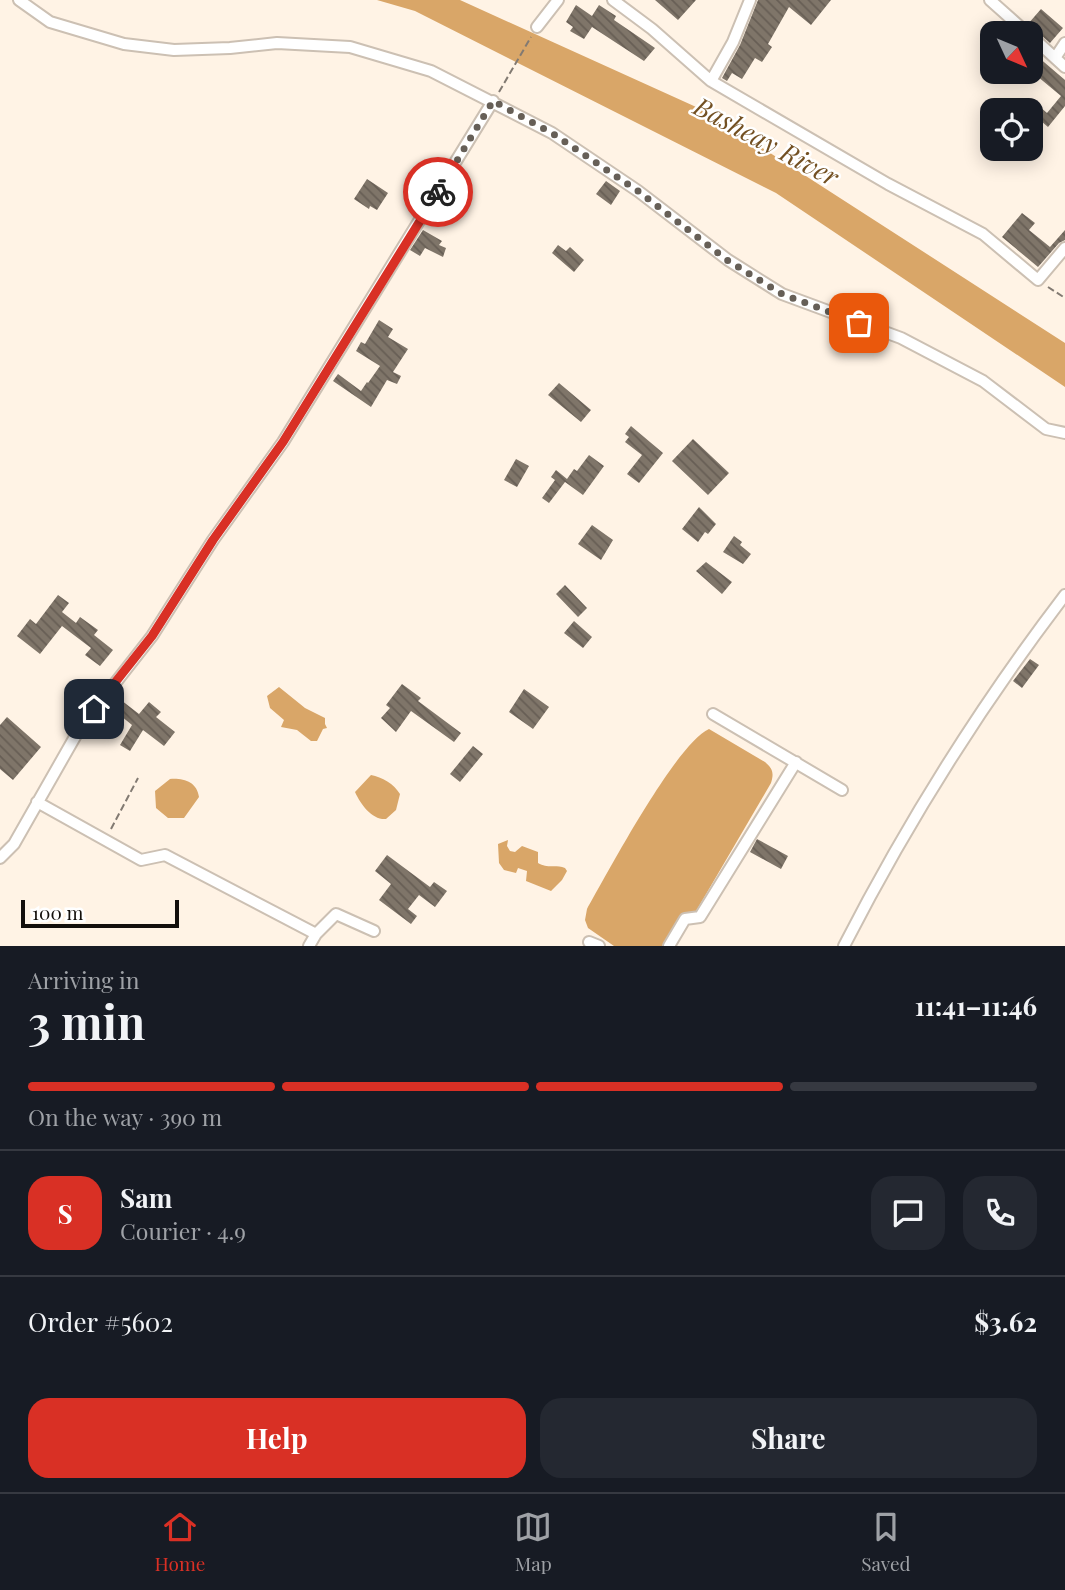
<!DOCTYPE html>
<meta charset="utf-8">
<style>
:root{--surface:#171b24;--page:#242831;--text:#f1f3f6;--muted:#9ea1a6;--line:#363941;--accent:#d93025}
body{margin:0;font-family:"Playfair Display",serif;background:var(--page);color:var(--text);height:100vh;display:flex;flex-direction:column;font-size:26px;white-space:nowrap}
*{box-sizing:border-box;margin:0}
p{font-size:23px;color:var(--muted)}
.icon{flex:none;width:38px;height:38px;fill:none;stroke:currentColor;stroke-width:2;stroke-linecap:round;stroke-linejoin:round}
.map{position:relative;height:946px;overflow:hidden}
.drawer{display:flex;flex-direction:column;background:var(--surface);flex:1}
.drawer>*{flex:none}
.needle{width:46px;rotate:134deg}
.tools{position:absolute;left:980px;top:21px;display:grid;gap:14px}
.tools a{display:grid;place-items:center;width:63px;height:63px;border-radius:14px;background:var(--surface);box-shadow:0 4px 18px #0003;font-size:35px}
.scale{position:absolute;left:21px;bottom:18px;width:158px;box-sizing:border-box;padding-left:7px;border:4px solid #130f0b;border-top:0;font-size:19px;line-height:24px;white-space:nowrap;color:#130f0b;-webkit-text-stroke:5px #fff;paint-order:stroke}
.pin{position:absolute;display:grid;place-items:center;width:60px;height:60px;color:#fff;margin:-30px;border-radius:14px;box-shadow:0 4px 10px #0006}
.courier{position:absolute;display:grid;place-items:center;width:70px;height:70px;margin:-35px;border:5px solid #d93025;border-radius:50%;background:#fff;color:#222;box-shadow:0 2px 9px #0007}
.overview em{font-style:normal;font-weight:700}
.overview div{display:flex;flex-direction:column-reverse}
.overview{display:flex;align-items:center;justify-content:space-between;height:119px;padding:0 28px}
h1{font-size:46px;font-weight:700;line-height:52px}
.bar{display:grid;grid-template-columns:repeat(4,1fr);gap:10px 7px;align-content:center;height:84px;padding:0 28px}
.bar i{height:9px;border-radius:5px;background:var(--line)}
.bar .on{background:var(--accent)}
.bar p{grid-column:span 4}
.line{display:flex;align-items:center;gap:18px;padding:0 28px;border-top:2px solid var(--line)}
.line div{flex:1}
.round{display:grid;place-items:center;flex:none;width:74px;height:74px;border-radius:21px;background:var(--page)}
.cta{display:flex;gap:14px;margin-top:auto;padding:14px 28px}
.cta a{flex:1;height:80px;border-radius:21px;background:var(--accent);color:#fff;font-size:28px;font-weight:700;line-height:80px;text-align:center}
.cta a+a{background:var(--page);color:var(--text)}
.tabs{display:flex;justify-content:space-around;align-items:center;height:98px;border-top:2px solid var(--line);background:var(--surface);font-size:19px;color:var(--muted)}
.tabs a{display:grid;justify-items:center;gap:4px}
.tabs .on{color:var(--accent)}
.map>svg:first-child{display:block}
.water{fill:#d9a668}
.building{fill:url(#building-back-hatch)}
.lines{fill:none;stroke-linecap:round;stroke-linejoin:round}
.minor-casing{stroke:#ccc0b3;stroke-width:14}
.path{stroke:#827a72;stroke-width:2;stroke-dasharray:7 3.5;stroke-linecap:butt}
.minor{stroke:#fff;stroke-width:10}
.done{stroke:#665f57;stroke-width:7;stroke-dasharray:0 12.6}
.route{stroke:#d93025;stroke-width:9}
.labels{text-anchor:middle;stroke-width:5;stroke-linejoin:round;paint-order:stroke}
.water-label{font-size:26px;font-style:italic;fill:#735022;stroke:#fff}
</style>
<div class="map">
<svg width="1065" height="946" viewBox="0 0 1065 946">
<defs>
<pattern id="building-back-hatch" width="6" height="6" patternUnits="userSpaceOnUse" patternTransform="scale(1.75)"><rect width="6" height="6" fill="#7f7569"/><path d="M-1 5l2 2M0 0l6 6M5-1l2 2" fill="none" stroke="#675e55"/></pattern>
</defs>
<rect width="100%" height="100%" fill="#fff3e5"/>
<path class="water" d="M377,0H460L705,111L1065,343V387L776,193L415,11Z
M279,687L305,708L325,718V724L327,728L323,729L317,741H311L297,730L281,727L284,720L270,708L267,696Z
M709,729L765,762C773,769 774,773 771,783L695,913L667,946H614L588,928L585,920L587,909C608,872 676,744 709,729Z
M371,775C382,777 394,784 400,794L396,810L386,819C372,820 361,805 355,792Z
M170,779C184,778 197,782 199,797L184,818H168L156,808L155,791Z
M508,840L507,846L510,851L515,852L522,846L538,852V863C548,869 555,864 565,868L567,871L562,880L551,891L526,881L527,871L518,868L516,873L504,870L499,863L498,844Z"/>
<path class="building" d="M655,0H696L678,20Z
M758,0H831L811,25L789,7L768,44L772,47L762,62L755,58L742,79L732,73L727,81L722,78L740,45Z
M576,5L592,16L599,5L616,16L614,20L655,48L644,61L592,27L584,39L570,31L573,27L566,22Z
M1041,9L1063,28L1050,43L1028,24Z
M1031,51L1065,80V106L1048,127L1034,115L1040,107L1047,113L1061,96L1031,71Z
M367,179L388,193L377,210L370,206L369,209L354,199Z
M606,181L620,191L611,205L596,194Z
M1022,213L1035,223L1029,230L1050,247L1065,230V240L1059,243L1038,267L1002,237Z
M423,230L442,241L439,245L446,248L443,257L425,248L420,256L410,250Z
M558,245L566,251L570,247L584,260L574,272L552,253Z
M379,320L393,329L388,337L408,349L393,372L401,376L397,384L387,380L371,407L333,381L338,374L361,391L367,382L368,383L380,366L356,351L361,342L365,344Z
M559,383L591,410L581,422L548,395Z
M631,426L663,453L639,483L627,474L642,455L625,442L629,437L625,434Z
M693,439L729,473L708,495L672,461Z
M589,455L604,466L583,495L565,482L549,503L542,498L555,480L551,477L556,470L567,479L574,469L577,471Z
M516,459L529,466L517,487L504,480Z
M699,507L716,524L708,534L705,532L698,542L682,529Z
M592,525L613,540L601,560L578,544Z
M734,536L742,542L740,545L751,554L743,564L723,552Z
M706,562L732,582L722,594L696,571Z
M565,585L587,608L578,617L556,594Z
M58,595L69,603L62,612L76,623L80,617L98,630L94,635L113,650L100,666L85,655L91,648L62,626L40,654L17,636L30,619L36,624Z
M574,621L592,637L583,648L564,633Z
M1030,659L1039,665L1022,688L1013,681Z
M402,684L421,698L418,701L461,733L454,742L411,711L396,732L381,718L390,708L386,705Z
M524,689L549,707L533,729L509,712Z
M117,697L139,714L149,702L161,712L156,717L175,732L164,746L143,730L130,751L120,745L132,725L110,707Z
M7,717L41,747L13,780L0,769V725Z
M473,746L483,754L460,782L450,774Z
M757,839L788,856L781,869L750,852Z
M387,855L430,887L434,882L447,891L435,907L419,895L408,909L417,916L411,924L379,900L391,884L375,871Z"/>
<g class="lines">
<g class="minor-casing">
<path id="minor" d="M19,0L50,22L124,44L174,50L230,48L277,43L350,47L431,71L552,133L638,191L728,260L782,294L901,338L983,381L1046,429L1065,433
M613,0L652,29L711,81L733,42L750,0
M990,0L1027,33
M537,27L558,0
M1031,36L1065,67
M1055,58L1065,43
M711,81L888,184L983,234L1038,280L1065,248
M713,714L842,790
M37,802L141,860L165,855L316,934L336,914L374,931
M0,858L14,844L80,728L152,636L213,540L283,442L493,101
M589,942L599,946
M309,946L316,934
M669,946L685,919L700,917L796,762
M844,946C907,823 981,705 1065,595"/>
</g>
<path class="path" d="M499,92L531,37
M1048,287L1065,298
M111,829L138,778"/>
<use href="#minor" class="minor"/>
</g>
<g class="lines">
<path class="done" d="M438,192L493,101L552,133L638,191L727,260L782,294L859,323"/>
<path class="route" d="M94,709L152,636L213,540L283,442L438,192"/>
</g>
<g class="labels">
<g class="water-label">
<text transform="translate(766 142) rotate(28)" y="9">Basheay River</text>
</g>
</g>
</svg>
<div class="tools">
<a><svg class="needle" viewBox="-14 -14 28 28"><path d="M0-13l5 13h-10z" fill="#e53935"/><path d="M0 13l5-13h-10z" fill="#9ea1a6"/></svg></a>
<a><svg class="icon" aria-label="locate" viewBox="0 0 24 24"><circle cx="12" cy="12" r="6"/><path d="M12 2v4M12 18v4M2 12h4M18 12h4"/></svg></a>
</div>
<div class="scale">100 m</div>
<div class="pin" style="left:859px;top:323px;background:#ea580c"><svg class="icon" aria-label="bag" viewBox="0 0 24 24"><path d="M5 8h14l-1 12H6zM9 8a3 3 0 0 1 6 0"/></svg></div>
<div class="pin" style="left:94px;top:709px;background:#1f2937"><svg class="icon" aria-label="home" viewBox="0 0 24 24"><path d="M3 11l9-7 9 7M6 9v11h12V9"/></svg></div>
<div class="courier" style="left:438px;top:192px"><svg class="icon" aria-label="bike" viewBox="0 0 24 24"><circle cx="6" cy="16" r="4"/><circle cx="18" cy="16" r="4"/><path d="M6 16l4-8h5l3 8M10 8l3 8H6M13 5h3"/></svg></div>
</div>
<section class="drawer">
<div class="overview"><div><h1>3 min</h1><p>Arriving in</p></div><em>11:41–11:46</em></div>
<div class="bar"><i class="on"></i><i class="on"></i><i class="on"></i><i></i><p>On the way · 390 m</p></div>
<div class="line" style="height:126px"><b class="round" style="background:var(--accent);color:#fff">S</b><div><b>Sam</b><p>Courier · 4.9</p></div><a class="round"><svg class="icon" aria-label="chat" viewBox="0 0 24 24"><path d="M4 5h16v11H9l-5 4z"/></svg></a><a class="round"><svg class="icon" aria-label="phone" viewBox="0 0 24 24"><path d="M5 4h4l2 5-3 2q2 4 5 5l2-3 5 2v4C11 20 4 13 5 4z"/></svg></a></div>
<div class="line" style="height:91px"><div>Order #5602</div><b>$3.62</b></div>
<div class="cta"><a>Help</a><a>Share</a></div>
</section>
<nav class="tabs">
<a class="on"><svg class="icon" aria-label="home" viewBox="0 0 24 24"><path d="M3 11l9-7 9 7M6 9v11h12V9"/></svg>Home</a>
<a><svg class="icon" aria-label="map" viewBox="0 0 24 24"><path d="M3 6l6-2 6 2 6-2v14l-6 2-6-2-6 2zM9 4v14M15 6v14"/></svg>Map</a>
<a><svg class="icon" aria-label="saved" viewBox="0 0 24 24"><path d="M7 4h10v16l-5-4-5 4z"/></svg>Saved</a>
</nav>
